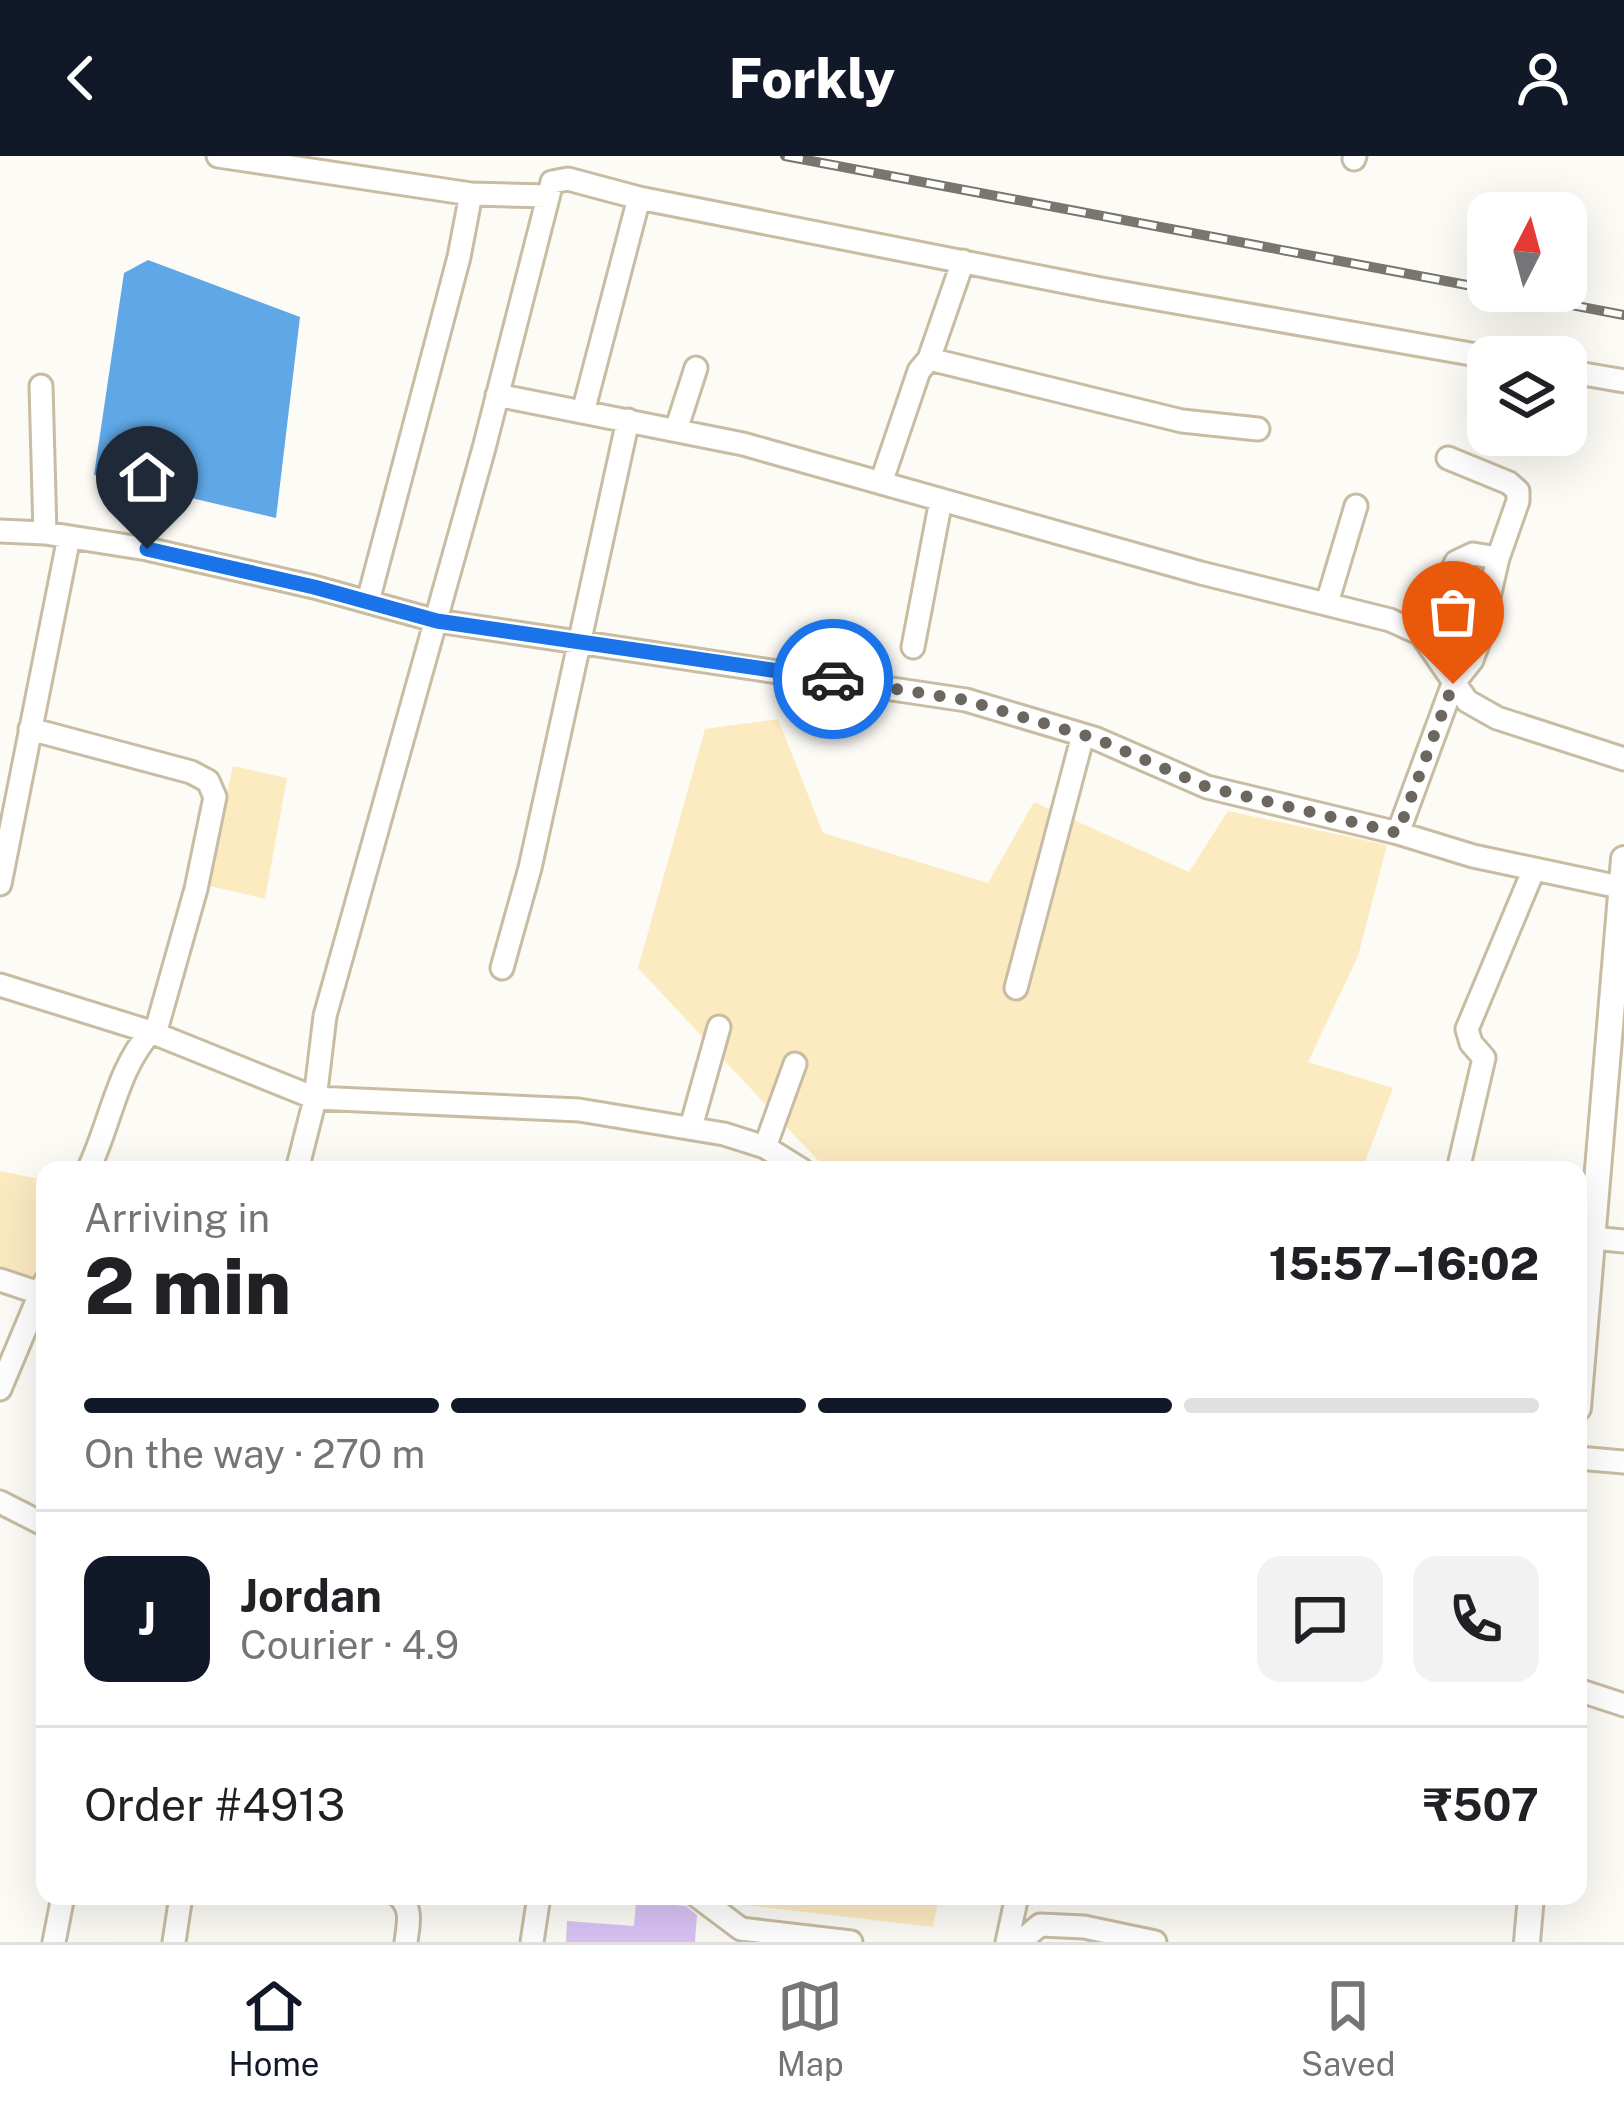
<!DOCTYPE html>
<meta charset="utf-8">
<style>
:root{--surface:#fff;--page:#f2f2f2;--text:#202124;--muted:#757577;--line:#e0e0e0;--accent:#111827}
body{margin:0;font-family:"Public Sans",sans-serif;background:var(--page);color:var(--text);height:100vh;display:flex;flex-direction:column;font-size:45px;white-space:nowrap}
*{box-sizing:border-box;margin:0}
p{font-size:39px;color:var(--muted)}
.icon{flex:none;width:66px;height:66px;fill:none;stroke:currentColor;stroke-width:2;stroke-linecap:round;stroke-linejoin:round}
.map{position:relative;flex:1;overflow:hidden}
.panel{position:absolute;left:36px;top:1005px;width:1551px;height:744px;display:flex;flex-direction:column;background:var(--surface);border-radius:24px;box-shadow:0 12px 48px #0002}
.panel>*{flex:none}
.needle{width:78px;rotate:6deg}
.fabs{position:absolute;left:1467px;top:36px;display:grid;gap:24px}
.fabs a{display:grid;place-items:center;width:120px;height:120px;border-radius:24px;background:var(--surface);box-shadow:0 12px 48px #0002;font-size:60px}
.pin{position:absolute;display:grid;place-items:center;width:102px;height:102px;color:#fff;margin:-123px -51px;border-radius:50% 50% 50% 0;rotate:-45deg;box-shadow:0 0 12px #0007}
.pin .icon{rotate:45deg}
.courier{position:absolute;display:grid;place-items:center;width:120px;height:120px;margin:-60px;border:9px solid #1a73e8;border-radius:50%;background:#fff;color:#222;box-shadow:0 3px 15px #0007}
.overview em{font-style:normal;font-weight:800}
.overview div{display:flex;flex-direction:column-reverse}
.overview{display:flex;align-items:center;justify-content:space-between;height:204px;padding:0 48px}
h1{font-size:78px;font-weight:800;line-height:90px}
.bar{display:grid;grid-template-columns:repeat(4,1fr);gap:18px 12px;align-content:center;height:144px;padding:0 48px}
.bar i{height:15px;border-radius:9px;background:var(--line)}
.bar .current{background:var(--accent)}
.bar p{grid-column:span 4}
.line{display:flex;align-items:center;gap:30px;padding:0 48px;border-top:3px solid var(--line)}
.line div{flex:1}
.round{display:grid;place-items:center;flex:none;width:126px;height:126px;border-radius:24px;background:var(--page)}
header{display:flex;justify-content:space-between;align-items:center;height:156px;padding:0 48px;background:var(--accent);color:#fff;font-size:54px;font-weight:800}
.menu{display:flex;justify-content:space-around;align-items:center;height:168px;border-top:3px solid var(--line);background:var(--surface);font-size:33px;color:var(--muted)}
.menu a{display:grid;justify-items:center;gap:6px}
.menu .current{color:var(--accent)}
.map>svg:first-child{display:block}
.green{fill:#fceac1}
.water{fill:#5fa7e6}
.building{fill:#dac3f4}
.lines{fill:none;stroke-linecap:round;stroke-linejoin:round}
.minor-casing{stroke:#c8bca2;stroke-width:27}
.major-casing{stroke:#c8bca2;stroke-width:30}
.minor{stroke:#fff;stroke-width:21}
.major{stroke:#fff;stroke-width:24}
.rail-casing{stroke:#79766e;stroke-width:10}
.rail{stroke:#fff;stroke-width:6;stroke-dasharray:18;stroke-linecap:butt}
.done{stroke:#6b675f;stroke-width:12;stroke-dasharray:0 21.6}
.route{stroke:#1a73e8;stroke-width:15}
</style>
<header><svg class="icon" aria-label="back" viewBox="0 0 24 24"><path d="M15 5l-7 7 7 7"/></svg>Forkly<svg class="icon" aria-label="person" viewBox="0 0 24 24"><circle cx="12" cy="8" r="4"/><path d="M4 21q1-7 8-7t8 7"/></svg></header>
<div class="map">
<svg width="1624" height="1786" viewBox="0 0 1624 1786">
<rect width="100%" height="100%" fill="#fdfbf6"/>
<path class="green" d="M778,563L823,677L988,727L1034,646L1189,716L1228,655L1387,689L1358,800L1308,906L1393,932L1362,1014H827L638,812L705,573Z
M233,610L287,622L265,743L206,729Z
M0,1015L45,1024V1076L33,1126L0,1114Z
M746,1740H939L933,1771L744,1749Z"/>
<path class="water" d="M148,104L300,161L276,362L94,319L124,117Z"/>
<path class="building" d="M636,1746L686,1750L697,1759L695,1786H566L567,1765L634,1770Z"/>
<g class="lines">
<g class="minor-casing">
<path id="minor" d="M218,0L471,38L459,101L368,445
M1354,3L1355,0
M471,38L546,40
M929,203L1182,265L1258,273
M1566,215L1624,225
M41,230L45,377
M497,239L743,288L1201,417L1390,464L1421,478L1467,545L1497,562L1624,603
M583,256L639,42
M676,274L696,212
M881,327L919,215L929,203L963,105
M0,375L45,377L147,393L314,431L437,465L966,544L1097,583L1207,631L1398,677L1473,700L1624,732
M1327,447L1356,350
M1421,478L1456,406L1473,398L1498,402
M913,491L941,344
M30,573L191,616L208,625L215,641L196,733L155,878
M1398,677L1453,528L1472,504L1479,485L1498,402L1518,345V335L1509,327L1448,302
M0,728L69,381
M502,812L530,712L628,264
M0,829L151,876L315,942L579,954L724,978L765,991L802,1014
M1016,832L1083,579
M691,971L719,871
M765,991L795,908
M88,1014C110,970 117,912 151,876
M297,1014L315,943L325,860L484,292L552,26L568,23L639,42L1101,133L1488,201
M1458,1014L1484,902L1471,887L1467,873L1534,713
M1592,1082L1624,1085
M0,1124L45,1139
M0,1233L45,1126
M1578,1302L1624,1306
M0,1346L45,1369
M1578,1534L1624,1549
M399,1740C413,1753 408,1769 406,1786
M697,1740L741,1773L851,1786
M54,1786L63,1740
M174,1786L181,1740
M532,1786L539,1740
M1007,1786L1017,1740
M1020,1786L1040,1769L1084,1771L1155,1786"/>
</g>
<g class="major-casing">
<path id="major" d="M1578,1252L1624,703
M1527,1786L1531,1740"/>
</g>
<use href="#minor" class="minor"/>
<use href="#major" class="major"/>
<g class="rail-casing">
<path id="rail" d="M785,0L1488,133
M1498,135L1624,159"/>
</g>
<use href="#rail" class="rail"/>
</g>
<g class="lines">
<path class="done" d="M833,523L965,544L1097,583L1207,631L1398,677L1453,528"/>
<path class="route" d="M147,393L314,431L437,465L833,523"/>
</g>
</svg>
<div class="fabs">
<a><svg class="needle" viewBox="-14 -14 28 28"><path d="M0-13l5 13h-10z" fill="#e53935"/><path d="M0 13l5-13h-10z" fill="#757577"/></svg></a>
<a><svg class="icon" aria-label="layers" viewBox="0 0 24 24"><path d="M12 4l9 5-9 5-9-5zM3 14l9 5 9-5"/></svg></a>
</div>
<div class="pin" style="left:1453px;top:528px;background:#ea580c"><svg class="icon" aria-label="bag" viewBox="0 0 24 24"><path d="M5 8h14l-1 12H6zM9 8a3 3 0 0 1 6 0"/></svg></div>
<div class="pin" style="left:147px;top:393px;background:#1f2937"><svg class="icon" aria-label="home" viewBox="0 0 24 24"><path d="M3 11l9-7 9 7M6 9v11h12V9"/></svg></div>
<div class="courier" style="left:833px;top:523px"><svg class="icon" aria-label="car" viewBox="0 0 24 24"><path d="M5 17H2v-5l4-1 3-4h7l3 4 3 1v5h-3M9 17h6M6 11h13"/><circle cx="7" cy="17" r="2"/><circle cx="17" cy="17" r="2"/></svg></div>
<section class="panel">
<div class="overview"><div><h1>2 min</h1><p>Arriving in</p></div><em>15:57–16:02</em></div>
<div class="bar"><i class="current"></i><i class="current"></i><i class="current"></i><i></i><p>On the way · 270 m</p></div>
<div class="line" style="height:216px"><b class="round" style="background:var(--accent);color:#fff">J</b><div><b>Jordan</b><p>Courier · 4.9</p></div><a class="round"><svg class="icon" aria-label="chat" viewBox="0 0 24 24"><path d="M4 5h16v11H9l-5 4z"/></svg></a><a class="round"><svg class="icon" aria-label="phone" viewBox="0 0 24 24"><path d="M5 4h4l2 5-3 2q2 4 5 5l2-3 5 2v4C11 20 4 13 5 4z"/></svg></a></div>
<div class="line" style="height:156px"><div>Order #4913</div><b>₹507</b></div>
</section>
</div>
<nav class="menu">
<a class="current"><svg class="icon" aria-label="home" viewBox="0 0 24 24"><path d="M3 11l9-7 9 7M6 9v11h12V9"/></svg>Home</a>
<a><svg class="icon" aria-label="map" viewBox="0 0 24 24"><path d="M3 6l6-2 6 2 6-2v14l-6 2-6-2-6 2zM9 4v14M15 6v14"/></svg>Map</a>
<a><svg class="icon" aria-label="saved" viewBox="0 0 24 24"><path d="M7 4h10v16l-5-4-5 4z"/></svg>Saved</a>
</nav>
